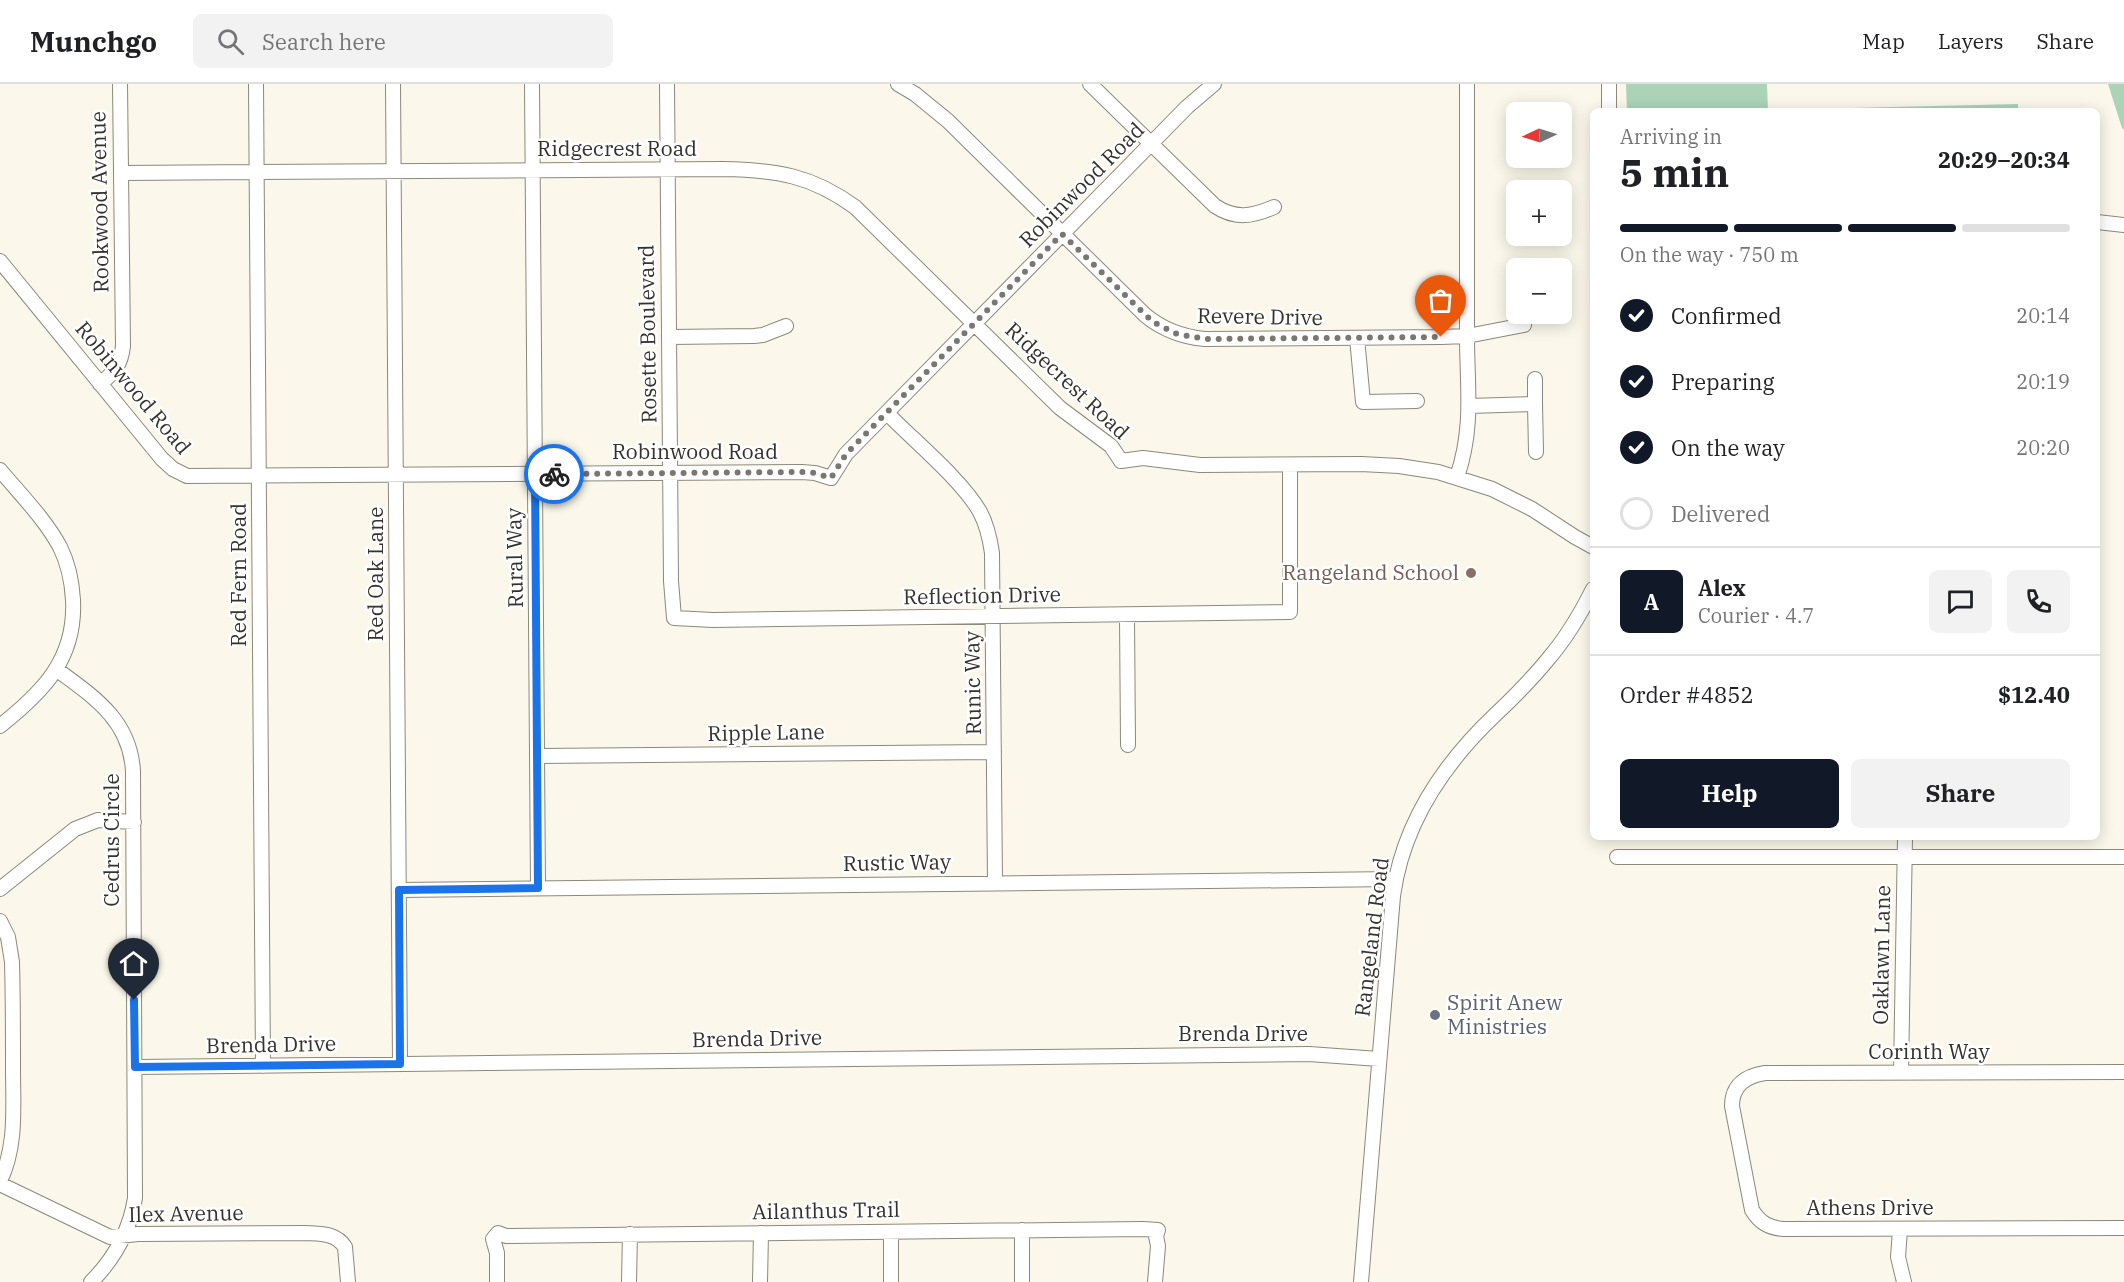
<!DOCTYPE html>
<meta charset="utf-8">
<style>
:root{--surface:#fff;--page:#f2f2f2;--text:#202124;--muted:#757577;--line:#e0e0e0;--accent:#111827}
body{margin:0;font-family:"IBM Plex Serif",serif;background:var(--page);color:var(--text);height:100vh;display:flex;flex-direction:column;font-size:22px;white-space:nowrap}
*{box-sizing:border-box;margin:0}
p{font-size:20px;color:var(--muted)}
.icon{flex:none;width:33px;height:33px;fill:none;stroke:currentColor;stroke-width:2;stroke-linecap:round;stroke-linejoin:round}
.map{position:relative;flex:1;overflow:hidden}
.details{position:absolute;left:1590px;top:24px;width:510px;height:732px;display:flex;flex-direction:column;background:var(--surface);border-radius:9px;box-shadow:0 3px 15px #0003}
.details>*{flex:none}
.needle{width:39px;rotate:266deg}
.controls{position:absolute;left:1506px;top:18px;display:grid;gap:12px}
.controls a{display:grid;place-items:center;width:66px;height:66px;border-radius:9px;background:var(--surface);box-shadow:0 3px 15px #0003;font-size:30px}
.pin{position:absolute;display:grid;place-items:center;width:51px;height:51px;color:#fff;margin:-62px -26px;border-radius:50% 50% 50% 0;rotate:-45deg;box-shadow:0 0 6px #0007}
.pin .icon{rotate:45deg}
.courier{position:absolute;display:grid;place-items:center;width:60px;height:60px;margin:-30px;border:4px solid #1a73e8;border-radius:50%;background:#fff;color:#222;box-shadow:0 2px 8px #0007}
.head em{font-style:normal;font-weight:700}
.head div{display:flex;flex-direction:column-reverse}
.head{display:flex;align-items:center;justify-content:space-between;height:102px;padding:0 30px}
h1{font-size:39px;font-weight:700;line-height:45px}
.bar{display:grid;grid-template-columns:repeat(4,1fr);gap:9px 6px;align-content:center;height:72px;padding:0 30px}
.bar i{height:8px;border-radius:4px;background:var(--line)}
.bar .current{background:var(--accent)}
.bar p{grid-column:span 4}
.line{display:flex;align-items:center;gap:15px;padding:0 30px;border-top:2px solid var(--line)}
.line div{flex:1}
.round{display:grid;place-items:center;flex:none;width:63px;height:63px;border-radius:9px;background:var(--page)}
ol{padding:0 30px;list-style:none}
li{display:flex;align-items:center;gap:18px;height:66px}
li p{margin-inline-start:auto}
li .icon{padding:6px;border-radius:50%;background:var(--accent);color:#fff;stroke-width:4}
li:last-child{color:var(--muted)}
li i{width:33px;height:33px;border:3px solid var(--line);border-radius:50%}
.button{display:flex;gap:12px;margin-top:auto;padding:12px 30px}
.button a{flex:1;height:69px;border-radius:9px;background:var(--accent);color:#fff;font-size:24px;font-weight:700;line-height:69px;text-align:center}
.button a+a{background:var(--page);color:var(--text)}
header{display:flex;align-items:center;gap:36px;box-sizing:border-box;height:84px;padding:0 30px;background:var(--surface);border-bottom:2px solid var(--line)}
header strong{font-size:28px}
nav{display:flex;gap:33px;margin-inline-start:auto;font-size:21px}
.search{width:420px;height:54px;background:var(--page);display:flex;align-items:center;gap:15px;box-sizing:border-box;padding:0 21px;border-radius:9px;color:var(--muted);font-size:22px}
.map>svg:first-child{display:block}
.green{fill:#abd3b6}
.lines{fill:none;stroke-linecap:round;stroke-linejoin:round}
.minor-casing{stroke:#8b887c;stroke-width:16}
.minor{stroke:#fff;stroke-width:14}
.done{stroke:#7a7770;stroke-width:6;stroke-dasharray:0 10.8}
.route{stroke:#1a73e8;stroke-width:8}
.education-dot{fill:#8d6e63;stroke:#fff;stroke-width:2}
.worship-dot{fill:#6b7280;stroke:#fff;stroke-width:2}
.labels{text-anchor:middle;stroke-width:5;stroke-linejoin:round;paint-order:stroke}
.street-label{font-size:21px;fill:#34322d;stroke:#fff}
.education-label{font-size:21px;fill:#785e54;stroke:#fff;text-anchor:end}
.worship-label{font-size:21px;fill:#5b616d;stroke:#fff;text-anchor:start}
</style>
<header>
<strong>Munchgo</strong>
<div class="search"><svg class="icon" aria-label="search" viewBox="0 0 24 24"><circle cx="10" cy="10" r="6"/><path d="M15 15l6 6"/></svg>Search here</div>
<nav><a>Map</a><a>Layers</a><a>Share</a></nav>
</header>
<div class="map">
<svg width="2124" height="1198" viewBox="0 0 2124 1198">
<rect width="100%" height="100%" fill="#fbf8eb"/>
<path class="green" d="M1626,0H1767L1768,26L2018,20V27H1627Z
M2108,0H2124V46L2122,44Z"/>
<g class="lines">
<g class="minor-casing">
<path id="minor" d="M256,0L263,982
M393,0L400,980
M532,0L538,804
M667,0L671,497L674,534L713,536L1290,528V381
M898,0L915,10L948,37L1145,231C1163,246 1182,253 1205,255L1441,253L1467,252L1524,241
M1090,0L1215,122C1236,136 1253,132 1274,123
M1609,0V27
M121,89L723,85C776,86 811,91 855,123L1060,324L1111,362L1121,377L1143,374L1200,381L1361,380L1399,382L1438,388L1492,405L1532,425L1575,453L1593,463
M2097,138L2124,141
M0,177L162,375L173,385L187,392L802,388L815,389L831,394L846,370L1187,23L1214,0
M669,253L754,252L763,251L786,242
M1357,254L1363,318L1417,317
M1535,295V320
M100,300C115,288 121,280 123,262L120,0
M1469,322L1535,320L1536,368
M887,329C914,357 962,396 980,428C987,441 990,455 992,469L995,799
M0,386C20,410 45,435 60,463C68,479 72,498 73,516C76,575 43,608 0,642
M1457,393C1474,343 1467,303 1467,252C1467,168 1467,84 1467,0
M1127,532L1128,661
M56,585C94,613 130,636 133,687L135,1114C130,1146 114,1175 91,1198
M537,672L994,668
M1617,773H2124
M0,805L75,745L98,736L134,738
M399,806L1396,795
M0,837L8,853L12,878C13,913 13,948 13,984C13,1022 17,1062 0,1097
M135,983L1309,970L1379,975
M2124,988L1765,989C1746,992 1732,1001 1732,1022L1752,1126C1760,1139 1769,1144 1784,1145L2124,1144
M1901,989L1905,753
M0,1100L110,1153L138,1150L306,1149C321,1150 336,1149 345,1163L348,1198
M1900,1146L1898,1173L1904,1198
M891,1148V1198
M497,1198V1169L493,1155L498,1149L506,1152L1143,1145L1158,1146L1156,1152L1158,1162L1155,1198
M629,1198L630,1150
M760,1198L761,1149
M1022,1198V1146
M1361,1198L1393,812C1403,739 1443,680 1496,630C1515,612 1533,594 1549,574C1567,553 1581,529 1593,505"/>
</g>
<use href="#minor" class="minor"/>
</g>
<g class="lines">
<path class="done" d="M554,390L802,388L815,389L831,394L846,370L1062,150L1153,238L1177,250L1205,255L1441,253"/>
<path class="route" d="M134,916L135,983L400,980L399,806L538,804L535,390H554"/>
</g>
<circle class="education-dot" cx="1471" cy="489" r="6"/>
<circle class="worship-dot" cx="1435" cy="931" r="6"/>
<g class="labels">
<g class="street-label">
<text x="617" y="72">Ridgecrest Road</text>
<text transform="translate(1082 101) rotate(-45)" y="7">Robinwood Road</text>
<text transform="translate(100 118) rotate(-91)" y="7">Rookwood Avenue</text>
<text transform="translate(1260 233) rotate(1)" y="7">Revere Drive</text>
<text transform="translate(648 250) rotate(-91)" y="7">Rosette Boulevard</text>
<text transform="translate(1067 297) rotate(43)" y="7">Ridgecrest Road</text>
<text transform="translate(133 304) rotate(50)" y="7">Robinwood Road</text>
<text x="695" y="375">Robinwood Road</text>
<text transform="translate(515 474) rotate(-91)" y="7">Rural Way</text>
<text transform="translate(376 490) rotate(-90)" y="7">Red Oak Lane</text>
<text transform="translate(239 491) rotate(-90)" y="7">Red Fern Road</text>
<text transform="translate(982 512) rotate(-1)" y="7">Reflection Drive</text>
<text transform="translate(973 599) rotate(-91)" y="7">Runic Way</text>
<text transform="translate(766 649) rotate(-1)" y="7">Ripple Lane</text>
<text transform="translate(112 756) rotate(-90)" y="7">Cedrus Circle</text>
<text transform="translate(897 779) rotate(-1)" y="7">Rustic Way</text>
<text transform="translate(1372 853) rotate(-83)" y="7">Rangeland Road</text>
<text transform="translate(1882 871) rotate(-89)" y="7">Oaklawn Lane</text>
<text x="1243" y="957">Brenda Drive</text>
<text transform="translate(757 955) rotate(-1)" y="7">Brenda Drive</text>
<text transform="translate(271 961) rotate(-1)" y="7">Brenda Drive</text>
<text x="1929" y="975">Corinth Way</text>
<text x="1870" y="1131">Athens Drive</text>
<text transform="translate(826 1127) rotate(-1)" y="7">Ailanthus Trail</text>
<text transform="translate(186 1130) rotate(-1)" y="7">Ilex Avenue</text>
</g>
<g class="education-label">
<text x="1459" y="496">Rangeland School</text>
</g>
<g class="worship-label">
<text x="1447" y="926">Spirit Anew<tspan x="1447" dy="24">Ministries</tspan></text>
</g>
</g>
</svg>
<div class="controls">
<a><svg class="needle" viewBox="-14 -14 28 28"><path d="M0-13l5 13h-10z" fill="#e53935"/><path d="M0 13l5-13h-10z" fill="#757577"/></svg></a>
<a>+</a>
<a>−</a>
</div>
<div class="pin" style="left:1441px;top:253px;background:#ea580c"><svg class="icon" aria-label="bag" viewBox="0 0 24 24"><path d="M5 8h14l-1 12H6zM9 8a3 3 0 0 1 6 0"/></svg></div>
<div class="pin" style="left:134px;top:916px;background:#1f2937"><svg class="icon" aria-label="home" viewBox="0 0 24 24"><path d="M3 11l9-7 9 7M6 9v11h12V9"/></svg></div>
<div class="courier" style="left:554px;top:390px"><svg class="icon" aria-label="bike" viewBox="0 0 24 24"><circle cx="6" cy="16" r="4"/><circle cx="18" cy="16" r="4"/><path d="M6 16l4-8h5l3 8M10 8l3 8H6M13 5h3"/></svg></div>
<section class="details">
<div class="head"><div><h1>5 min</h1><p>Arriving in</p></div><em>20:29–20:34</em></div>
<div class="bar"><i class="current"></i><i class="current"></i><i class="current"></i><i></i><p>On the way · 750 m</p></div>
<ol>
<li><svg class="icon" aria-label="check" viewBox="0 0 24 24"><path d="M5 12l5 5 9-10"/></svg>Confirmed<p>20:14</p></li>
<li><svg class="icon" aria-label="check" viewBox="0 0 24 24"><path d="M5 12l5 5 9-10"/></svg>Preparing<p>20:19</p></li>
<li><svg class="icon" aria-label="check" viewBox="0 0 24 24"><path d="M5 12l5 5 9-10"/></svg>On the way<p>20:20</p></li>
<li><i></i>Delivered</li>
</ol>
<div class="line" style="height:108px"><b class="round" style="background:var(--accent);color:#fff">A</b><div><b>Alex</b><p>Courier · 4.7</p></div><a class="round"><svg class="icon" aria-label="chat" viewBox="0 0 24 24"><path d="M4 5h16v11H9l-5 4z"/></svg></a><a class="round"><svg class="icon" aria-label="phone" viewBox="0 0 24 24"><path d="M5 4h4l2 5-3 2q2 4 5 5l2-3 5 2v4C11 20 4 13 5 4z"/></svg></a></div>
<div class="line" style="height:78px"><div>Order #4852</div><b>$12.40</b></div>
<div class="button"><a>Help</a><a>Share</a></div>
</section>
</div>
